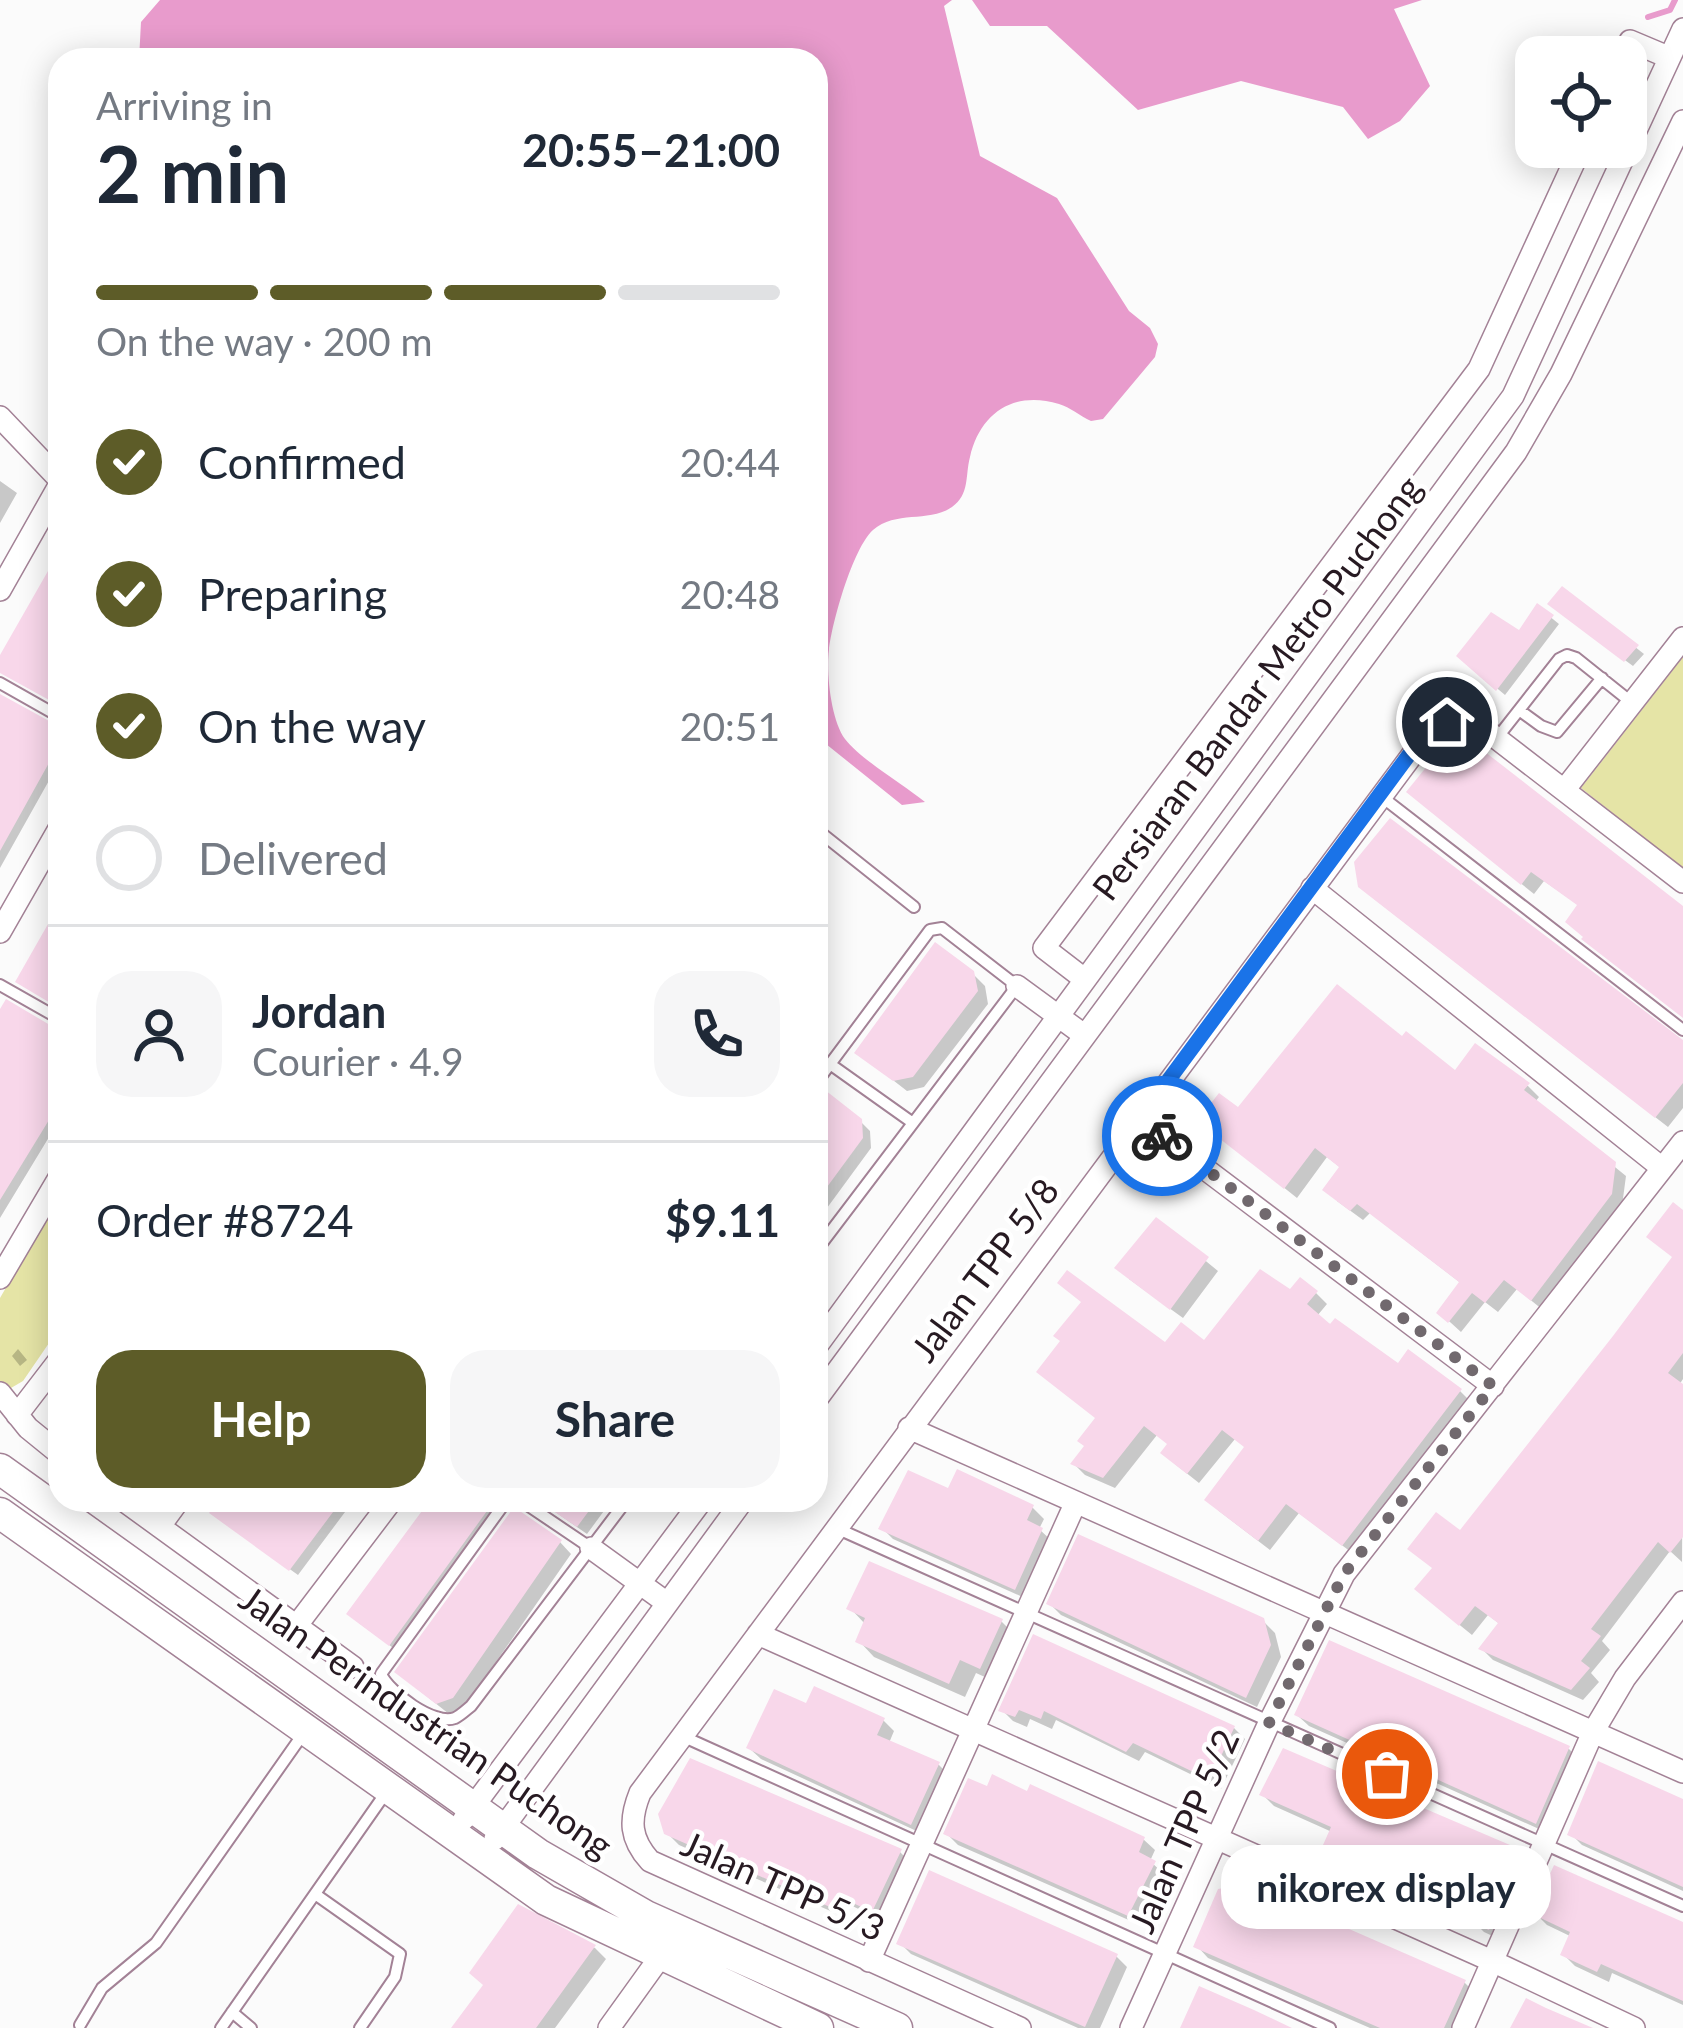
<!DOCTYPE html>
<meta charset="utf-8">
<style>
:root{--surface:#fff;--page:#f6f6f7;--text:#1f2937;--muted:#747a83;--line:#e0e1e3;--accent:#5d5c28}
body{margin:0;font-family:Lato,sans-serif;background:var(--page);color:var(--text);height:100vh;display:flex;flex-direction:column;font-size:45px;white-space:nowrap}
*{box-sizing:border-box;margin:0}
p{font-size:39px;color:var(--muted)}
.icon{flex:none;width:66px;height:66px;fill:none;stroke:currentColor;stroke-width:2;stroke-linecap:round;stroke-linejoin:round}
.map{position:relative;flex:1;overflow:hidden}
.details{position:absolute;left:48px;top:48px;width:780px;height:1464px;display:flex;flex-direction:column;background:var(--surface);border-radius:36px;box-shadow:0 6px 30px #0003}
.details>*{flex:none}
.tools{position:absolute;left:1515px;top:36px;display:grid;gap:24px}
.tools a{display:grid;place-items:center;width:132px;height:132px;border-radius:24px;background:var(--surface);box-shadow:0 6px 30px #0003;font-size:60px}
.pin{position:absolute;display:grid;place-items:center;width:102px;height:102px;color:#fff;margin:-51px;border:6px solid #fff;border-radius:50%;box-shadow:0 3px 12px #0007}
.courier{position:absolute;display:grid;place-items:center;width:120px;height:120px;margin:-60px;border:9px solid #1a73e8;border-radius:50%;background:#fff;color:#222;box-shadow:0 3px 15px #0007}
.bubble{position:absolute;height:84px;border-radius:36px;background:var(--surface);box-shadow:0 6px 30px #0003;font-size:39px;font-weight:700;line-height:84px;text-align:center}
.overview em{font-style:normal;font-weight:700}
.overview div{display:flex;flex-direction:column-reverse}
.overview{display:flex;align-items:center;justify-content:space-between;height:204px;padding:0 48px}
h1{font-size:78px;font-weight:700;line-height:90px}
.bar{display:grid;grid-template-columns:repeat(4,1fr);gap:18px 12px;align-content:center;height:144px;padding:0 48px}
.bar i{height:15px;border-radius:9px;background:var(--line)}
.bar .selected{background:var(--accent)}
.bar p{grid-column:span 4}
.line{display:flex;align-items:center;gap:30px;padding:0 48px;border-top:3px solid var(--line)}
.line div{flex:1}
.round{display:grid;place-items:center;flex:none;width:126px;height:126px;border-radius:36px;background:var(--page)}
ol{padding:0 48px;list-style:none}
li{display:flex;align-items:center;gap:36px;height:132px}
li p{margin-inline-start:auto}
li .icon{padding:12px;border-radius:50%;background:var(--accent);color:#fff;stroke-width:4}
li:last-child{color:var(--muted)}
li i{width:66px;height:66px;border:6px solid var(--line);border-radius:50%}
.cta{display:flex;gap:24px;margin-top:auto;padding:24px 48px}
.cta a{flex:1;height:138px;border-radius:36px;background:var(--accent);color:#fff;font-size:48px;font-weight:700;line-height:138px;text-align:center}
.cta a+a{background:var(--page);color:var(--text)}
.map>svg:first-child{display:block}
.green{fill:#e5e4a6}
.water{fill:#e89bcc}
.shadow{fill:#0003}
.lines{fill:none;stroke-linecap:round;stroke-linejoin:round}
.stream{stroke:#e89bcc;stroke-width:6}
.building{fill:#f8d7ea}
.lane-casing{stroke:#a38296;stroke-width:14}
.street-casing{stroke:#a38296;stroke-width:24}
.secondary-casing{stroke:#a38296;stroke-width:33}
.lane{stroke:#fff;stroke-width:10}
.street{stroke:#fff;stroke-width:21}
.secondary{stroke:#fff;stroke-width:30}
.done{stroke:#71696e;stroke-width:12;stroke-dasharray:0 21.6}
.route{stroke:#1a73e8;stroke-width:15}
.labels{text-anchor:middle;stroke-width:9;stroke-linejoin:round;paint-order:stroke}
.street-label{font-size:36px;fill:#271a22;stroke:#fff}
</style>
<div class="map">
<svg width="1683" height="2028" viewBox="0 0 1683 2028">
<rect width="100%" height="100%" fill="#fbfbfb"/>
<path class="green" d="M1683,657V869L1581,788Z
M60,1194V1327L23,1381L11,1388L0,1384V1298Z"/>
<path class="water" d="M160,0H952L944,6L980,156L1057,198L1129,311L1150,328L1158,344L1155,357L1103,419L1091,421C1080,416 1070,407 1059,404C1014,390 980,413 970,457C965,476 970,494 952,507C929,523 896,510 873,530C853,548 832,622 829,650C826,673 831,720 845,739C859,758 904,785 925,802L902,805L816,736V60H139L141,22Z
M972,0H1422L1394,9L1430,86L1400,121L1368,139L1343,107L1241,81L1138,110L1047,26H990Z"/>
<path class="shadow" d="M0,481L17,493L0,523Z
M1563,590L1644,654L1633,666L1558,611Z
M1538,607L1559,624L1505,695L1467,663L1520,634Z
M0,698L60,728V761L0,868Z
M1421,803L1683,910V1017L1580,906L1544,881L1534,894Z
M1373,898L1683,1042V1108L1668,1127Z
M60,909V1008L19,982Z
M972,973L985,986L988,1004L924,1087L907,1091L858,1053Z
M0,1015L60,1030V1119L0,1218Z
M1402,1040L1455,1074L1528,1086L1539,1097L1535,1102L1626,1176L1622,1206L1543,1310L1517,1289L1498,1312L1485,1302L1461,1332L1440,1313L1462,1284L1370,1213L1363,1220L1337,1201L1341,1168L1327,1157L1297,1198L1213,1131L1239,1111Z
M816,1101L860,1121L870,1131L871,1148L816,1223Z
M1683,1213V1379L1679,1385L1683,1388L1682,1562L1670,1551L1602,1641L1610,1650L1591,1673L1599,1682L1583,1700L1493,1660L1482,1649L1501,1625L1488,1615L1472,1635L1429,1600L1460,1534L1675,1258Z
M1157,1221L1218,1271L1183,1318L1129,1279Z
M1291,1293H1316L1327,1304L1317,1316L1398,1367L1460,1391L1471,1402L1355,1555L1299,1513L1270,1550L1219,1511L1208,1500L1247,1448L1235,1439L1199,1483L1175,1464L1170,1445L1157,1435L1115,1488L1085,1475L1074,1464L1166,1346L1205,1344Z
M18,1349L27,1360L20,1366L12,1356Z
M949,1492L1032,1507L1044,1519L1039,1529L1053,1542L1027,1599L893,1539L882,1528Z
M222,1500H354L298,1575L220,1519Z
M435,1500H521L508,1502L400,1653L359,1623Z
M538,1500H612L587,1534Z
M560,1542L571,1554L464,1708L449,1714L410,1683Z
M1050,1604L1263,1621L1275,1633L1281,1657L1257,1707L1061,1615Z
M850,1608L1001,1621L1017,1637L996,1682L976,1673L965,1697L874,1657L859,1641L866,1625Z
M1034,1638L1234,1728L1245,1739L1221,1789L1145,1752L1139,1761L1056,1720L1052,1729L1030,1719L1027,1727L1013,1721L1002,1710Z
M808,1707L883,1720L894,1731L889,1743L939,1765L950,1776L923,1834L761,1759L749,1748Z
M1297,1715L1569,1749L1580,1760L1548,1833L1309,1726Z
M1263,1795L1523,1854L1534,1865L1501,1940L1484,1932L1473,1921L1480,1908L1452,1897L1445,1913L1334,1864L1323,1853L1332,1832L1274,1806Z
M1683,1802V1891L1582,1845L1571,1834Z
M667,1833L900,1852L911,1863L884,1921L848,1904L842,1916L679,1845Z
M946,1833L1143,1839L1155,1850L1150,1861L1165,1875L1140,1925L958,1845Z
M518,1908L595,1948L606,1959L555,2028H455L486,1986Z
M1535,1913L1683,1925V2005L1612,1973L1609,1982L1575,1966L1563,1954L1572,1937L1547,1925Z
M900,1943L1116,1956L1127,1967L1100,2028H1078L911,1954Z
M1197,1946L1464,1982L1475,1993L1460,2028H1370L1208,1958Z"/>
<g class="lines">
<path class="stream" d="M1648,17L1670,10L1675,0"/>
</g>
<path class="building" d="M60,550V706L0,673V655Z
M1562,586L1639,645L1624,662L1547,604Z
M1537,603L1554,615L1496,691L1456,656L1491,612L1519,630Z
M0,694L60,727V743L0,851Z
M1471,741L1683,906V1018L1581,939L1583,937L1565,922L1577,905L1531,872L1521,885L1406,792L1445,744Z
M1390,818L1683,1040V1083L1655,1118L1358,887L1354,862Z
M60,903V990L52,1004L15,982Z
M935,942L974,971L978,991L913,1077L893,1081L854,1053Z
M1337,984L1402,1036L1406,1031L1455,1070L1475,1043L1530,1083L1524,1090L1616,1162L1612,1194L1531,1301L1504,1280L1485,1303L1472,1293L1448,1323L1436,1313L1459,1282L1357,1204L1350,1211L1322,1190L1339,1167L1315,1148L1284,1189L1197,1121L1219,1093L1238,1107Z
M6,999L60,1031V1102L0,1200V1009Z
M825,1090L862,1119L863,1138L816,1202V1102Z
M1673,1202L1683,1210V1353L1668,1373L1683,1384V1537L1670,1553L1658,1542L1591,1629L1601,1636L1581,1661L1590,1668L1571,1690L1478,1649L1498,1623L1475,1606L1459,1626L1414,1589L1432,1568L1407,1549L1436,1512L1460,1530L1613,1336L1672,1257L1646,1237Z
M1156,1217L1209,1257L1170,1310L1114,1268Z
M1260,1269L1290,1289L1300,1277L1318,1291L1307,1304L1330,1324L1335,1318L1398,1363L1408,1349L1462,1389L1342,1546L1286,1504L1258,1541L1204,1500L1244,1447L1222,1430L1187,1474L1160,1453L1167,1444L1144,1426L1103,1478L1070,1464L1084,1446L1077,1441L1095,1418L1036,1372L1060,1341L1053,1336L1081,1302L1057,1283L1067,1270L1165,1342L1181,1322L1204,1340Z
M957,1469L1034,1505L1027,1520L1043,1528L1015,1590L878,1529L908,1470L948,1488Z
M218,1500H342L289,1571L209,1513Z
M430,1500H495L389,1646L346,1614Z
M537,1500H597L577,1527Z
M514,1507L562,1540L453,1698L436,1704L394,1672Z
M1078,1534L1264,1618L1271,1645L1246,1698L1046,1604Z
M869,1561L1003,1619L980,1669L960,1660L949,1684L855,1642L865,1618L846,1609Z
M1033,1634L1235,1726L1210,1780L1133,1743L1126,1752L1044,1711L1041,1719L1019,1710L1015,1717L998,1711Z
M1329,1640L1570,1746L1536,1824L1294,1715Z
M814,1686L885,1718L877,1735L940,1762L911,1825L746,1748L774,1689L806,1703Z
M1283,1748L1524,1851L1489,1930L1469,1922L1479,1903L1441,1887L1434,1904L1319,1854L1331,1827L1259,1795Z
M690,1758L902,1849L872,1912L836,1895L830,1907L664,1834L658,1814Z
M1598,1761L1683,1799V1887L1567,1835Z
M992,1774L1027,1791L1030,1784L1145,1837L1139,1852L1156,1861L1128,1916L943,1834L968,1778L987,1786Z
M1554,1865L1683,1922V2001L1601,1964L1597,1972L1560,1955L1570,1932L1532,1914Z
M929,1870L1118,1954L1085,2027L896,1944Z
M1246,1884L1466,1980L1444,2028H1380L1193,1947L1218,1889Z
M518,1904L596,1945L536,2028H451L483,1985L469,1973Z
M1199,1986L1254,2010L1292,2028H1180Z
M1526,1998L1546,2008L1593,2028H1510Z"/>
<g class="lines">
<g class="lane-casing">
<path id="lane" d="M0,683L60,717
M1519,710L1541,726L1557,732L1602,678
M1497,738L1559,659L1567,655L1576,658L1631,702
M1382,797L1683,1030
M816,829L914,907
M0,985L60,1019
M830,1064L913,1123
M816,1083L930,930L942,928L1017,986L816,1251
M507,1500L381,1674C389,1692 434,1726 455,1718C461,1715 466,1710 471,1706L627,1500
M520,1500L591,1548
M836,1528L1683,1906
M682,1736L1330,2028
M315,1894L400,1954L395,1977L360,2028
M232,2012L251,2028
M80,2025L102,1988L156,1943L303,1734
M221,2028L387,1791"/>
</g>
<g class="street-casing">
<path id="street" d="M1623,57L1630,41L1668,57
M0,417L60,480
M0,590L60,484
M1565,789L1683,638
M1312,888L1662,1168
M0,932L60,827
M1083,978L1044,948L1479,369L1581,147
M1017,986L1084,1035
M1139,1119L1493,1386
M0,1278L60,1176
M816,1347L1513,396L1683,29
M0,1393L28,1428L60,1454
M816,1400L1516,452L1561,374L1683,121
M17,1415L60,1359
M909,1428L1683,1772
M123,1500L353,1667
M160,1526L179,1500
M591,1548L667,1603
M297,1625L392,1500
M758,1634L1492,1961L1634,2028
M464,1819L702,1500
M495,1839L743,1500
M869,1961L1075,1504
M609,2028L668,1946
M1020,2028L650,1861C630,1839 629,1820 640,1793L1430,731L1461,719L1478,724L1683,882
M1131,2028L1269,1723L1344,1574L1683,1142
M1463,2028L1593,1732L1625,1678L1683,1602"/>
</g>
<g class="secondary-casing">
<path id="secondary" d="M0,1469L538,1854L646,1916L897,2028
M0,1513L546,1900L818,2028"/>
</g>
<use href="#lane" class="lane"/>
<use href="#street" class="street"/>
<use href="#secondary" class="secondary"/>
</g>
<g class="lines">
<path class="done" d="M1162,1136L1493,1386L1344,1574L1269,1723L1387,1774"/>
<path class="route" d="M1162,1136L1139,1120L1417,744L1447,722"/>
</g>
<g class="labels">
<g class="street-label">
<text transform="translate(1257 688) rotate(-53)" y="13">Persiaran Bandar Metro Puchong</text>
<text transform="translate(985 1270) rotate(-53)" y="13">Jalan TPP 5/8</text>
<text transform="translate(426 1722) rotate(35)" y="13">Jalan Perindustrian Puchong</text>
<text transform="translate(1184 1831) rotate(-66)" y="13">Jalan TPP 5/2</text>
<text transform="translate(783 1886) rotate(24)" y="13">Jalan TPP 5/3</text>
</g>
</g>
</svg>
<div class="tools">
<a><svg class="icon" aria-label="locate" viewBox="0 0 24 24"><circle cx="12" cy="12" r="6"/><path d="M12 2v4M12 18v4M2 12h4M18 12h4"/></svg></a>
</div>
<div class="pin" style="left:1387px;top:1774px;background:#ea580c"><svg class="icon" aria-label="bag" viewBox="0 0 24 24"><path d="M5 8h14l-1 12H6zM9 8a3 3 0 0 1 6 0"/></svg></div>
<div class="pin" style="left:1447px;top:722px;background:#1f2937"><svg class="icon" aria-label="home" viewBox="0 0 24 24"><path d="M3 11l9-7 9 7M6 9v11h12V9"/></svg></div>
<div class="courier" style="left:1162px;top:1136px"><svg class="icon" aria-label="bike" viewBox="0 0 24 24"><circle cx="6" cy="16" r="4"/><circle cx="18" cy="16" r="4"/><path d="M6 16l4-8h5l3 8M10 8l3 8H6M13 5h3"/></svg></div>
<div class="bubble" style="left:1221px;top:1845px;width:330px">nikorex display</div>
<section class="details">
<div class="overview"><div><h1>2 min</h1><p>Arriving in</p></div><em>20:55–21:00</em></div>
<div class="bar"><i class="selected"></i><i class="selected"></i><i class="selected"></i><i></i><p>On the way · 200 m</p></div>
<ol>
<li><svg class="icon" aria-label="check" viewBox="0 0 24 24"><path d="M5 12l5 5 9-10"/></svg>Confirmed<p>20:44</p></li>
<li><svg class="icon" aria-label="check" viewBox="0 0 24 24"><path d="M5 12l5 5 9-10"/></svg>Preparing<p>20:48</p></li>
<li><svg class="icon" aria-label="check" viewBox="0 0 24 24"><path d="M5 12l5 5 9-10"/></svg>On the way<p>20:51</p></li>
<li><i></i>Delivered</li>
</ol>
<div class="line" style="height:216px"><a class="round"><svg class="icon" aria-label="person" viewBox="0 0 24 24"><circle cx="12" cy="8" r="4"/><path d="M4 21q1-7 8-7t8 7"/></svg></a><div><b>Jordan</b><p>Courier · 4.9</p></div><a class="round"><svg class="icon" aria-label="phone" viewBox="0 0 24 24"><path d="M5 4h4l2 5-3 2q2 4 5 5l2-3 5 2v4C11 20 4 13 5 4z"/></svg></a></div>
<div class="line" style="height:156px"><div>Order #8724</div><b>$9.11</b></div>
<div class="cta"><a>Help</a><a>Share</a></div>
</section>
</div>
